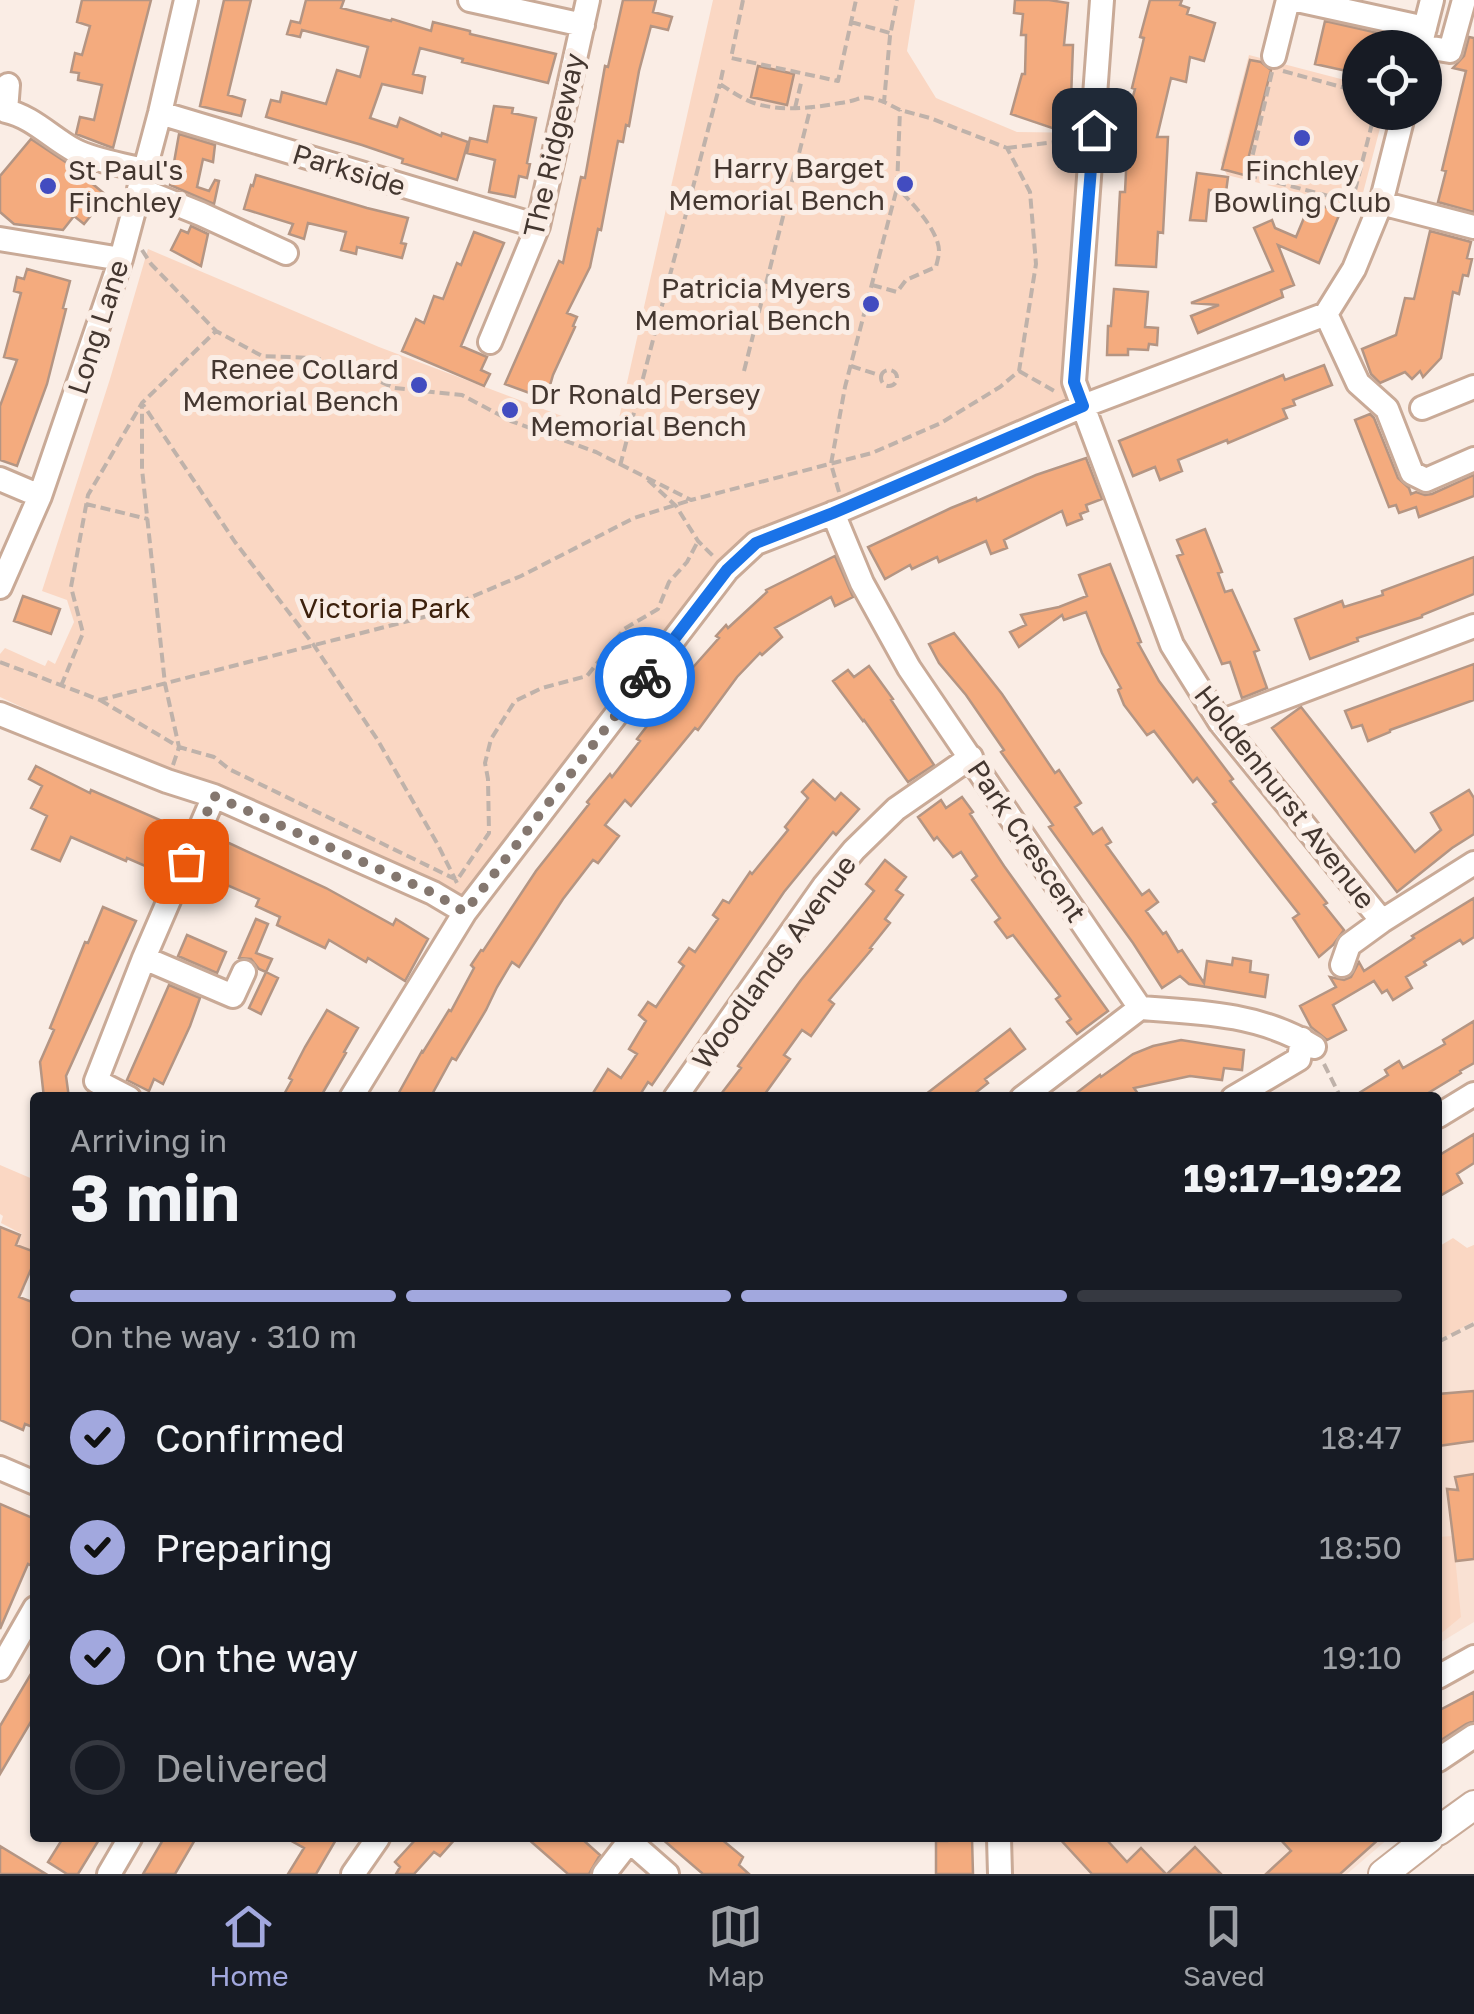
<!DOCTYPE html>
<meta charset="utf-8">
<style>
:root{--surface:#171b24;--page:#20242c;--text:#f1f3f6;--muted:#9ea1a6;--line:#363941;--accent:#a2a8de}
body{margin:0;font-family:"Golos Text",sans-serif;background:var(--page);color:var(--text);height:100vh;display:flex;flex-direction:column;font-size:38px;white-space:nowrap}
*{box-sizing:border-box;margin:0}
p{font-size:32px;color:var(--muted)}
.icon{flex:none;width:55px;height:55px;fill:none;stroke:currentColor;stroke-width:2;stroke-linecap:round;stroke-linejoin:round}
.map{position:relative;flex:1;overflow:hidden}
.details{position:absolute;left:30px;top:1092px;width:1412px;height:750px;display:flex;flex-direction:column;background:var(--surface);border-radius:10px;box-shadow:0 2px 8px #0004}
.details>*{flex:none}
.buttons{position:absolute;left:1342px;top:30px;display:grid;gap:20px}
.buttons a{display:grid;place-items:center;width:100px;height:100px;border-radius:50%;background:var(--surface);box-shadow:0 2px 8px #0004;font-size:50px}
.pin{position:absolute;display:grid;place-items:center;width:85px;height:85px;color:#fff;margin:-42px;border-radius:20px;box-shadow:0 5px 15px #0006}
.courier{position:absolute;display:grid;place-items:center;width:100px;height:100px;margin:-50px;border:8px solid #1a73e8;border-radius:50%;background:#fff;color:#222;box-shadow:0 2px 12px #0007}
.headline em{font-style:normal;font-weight:700}
.headline div{display:flex;flex-direction:column-reverse}
.headline{display:flex;align-items:center;justify-content:space-between;height:170px;padding:0 40px}
h1{font-size:65px;font-weight:700;line-height:75px}
.bar{display:grid;grid-template-columns:repeat(4,1fr);gap:15px 10px;align-content:center;height:120px;padding:0 40px}
.bar i{height:12px;border-radius:8px;background:var(--line)}
.bar .active{background:var(--accent)}
.bar p{grid-column:span 4}
ol{padding:0 40px;list-style:none}
li{display:flex;align-items:center;gap:30px;height:110px}
li p{margin-inline-start:auto}
li .icon{padding:10px;border-radius:50%;background:var(--accent);color:#111;stroke-width:4}
li:last-child{color:var(--muted)}
li i{width:55px;height:55px;border:5px solid var(--line);border-radius:50%}
.menu{display:flex;justify-content:space-around;align-items:center;height:140px;border-top:2px solid var(--line);background:var(--surface);font-size:28px;color:var(--muted)}
.menu a{display:grid;justify-items:center;gap:5px}
.menu .active{color:var(--accent)}
.map>svg:first-child{display:block}
.built{fill:#f9e1d3}
.green{fill:#fad7c3}
.building{fill:#f4ab7e;stroke:#b49583;stroke-width:2.5}
.lines{fill:none;stroke-linecap:round;stroke-linejoin:round}
.minor-casing{stroke:#c9aa97;stroke-width:28}
.major-casing{stroke:#c9aa97;stroke-width:32}
.path{stroke:#bfb2aa;stroke-width:4;stroke-dasharray:10 5;stroke-linecap:butt}
.minor{stroke:#fff;stroke-width:22}
.major{stroke:#fff;stroke-width:28}
.done{stroke:#84776f;stroke-width:10;stroke-dasharray:0 18}
.route{stroke:#1a73e8;stroke-width:12}
.poi-dot{fill:#424cc0;stroke:#faede5;stroke-width:4}
.labels{text-anchor:middle;stroke-width:10;stroke-linejoin:round;paint-order:stroke}
.street-label{font-size:28px;fill:#443730;stroke:#faede5}
.poi-label{font-size:28px;fill:#443730;stroke:#faede5;text-anchor:end}
.park-label{font-size:28px;fill:#3d210d;stroke:#faede5}
</style>
<div class="map">
<svg width="1474" height="1874" viewBox="0 0 1474 1874">
<rect width="100%" height="100%" fill="#faede5"/>
<path class="built" d="M1454,1239L1467,1248L1474,1245V1622L1438,1644V1248Z
M1008,1838H1389L1347,1874H1009Z"/>
<path class="green" d="M713,0H915L907,51L936,98L1017,132L1094,133L1081,405L836,511L728,569L466,913L0,697V654L5,648L45,666L48,660L55,664L74,622L67,600L42,591L110,379L148,249L379,347L615,436Z
M1249,55L1360,84V112L1384,113L1359,208L1227,175L1221,163Z
M0,1165L35,1180V1251L28,1250L16,1282L25,1288L21,1296L0,1288L22,1234L1,1223L3,1216L0,1214Z
M1453,1238L1467,1248L1474,1245V1321L1438,1341V1247Z
M1453,1536L1461,1617L1438,1636V1537Z"/>
<path class="building" d="M82,0H151L113,148L76,134L80,117L94,120L102,85L78,80L79,73L71,72L75,53L82,55L90,26L77,22Z
M224,0H251L228,95L245,100L241,116L200,106Z
M306,0H344L341,8L391,21L392,19L431,31L433,22L470,31V34L556,54L548,83L462,62L463,59L420,48L413,74L425,77L422,93L382,84L370,118L397,127L400,118L441,136L442,133L468,142L457,180L402,163L403,159L362,145L266,117L271,100L280,102L282,92L326,104L337,70L360,77L368,47L302,30L300,37L287,34L291,21L300,23Z
M623,0H656L653,12L672,17L668,30L651,26L639,71L629,126L626,125L623,142L618,141L601,230L598,229L590,267L567,313L577,317L573,326L575,327L553,375L546,399L505,384L559,261L563,263L581,177L585,178L605,66L608,67Z
M1015,0H1049L1068,3L1064,45H1073L1071,99H1069L1058,130L1011,114L1022,74H1025L1026,35H1021L1023,14L1014,13Z
M1150,0H1182L1180,5L1189,8L1187,14L1215,23L1204,61L1190,57L1186,82L1171,78L1157,137H1168L1163,233L1158,232L1156,267L1116,265L1120,192H1125L1127,152H1132V126L1125,124L1135,89L1132,88L1144,38L1140,37Z
M1325,21L1387,35L1384,48H1360V74L1315,64Z
M1469,37L1474,38V212L1438,202L1446,171L1442,170L1466,71L1453,68L1464,56Z
M1250,60L1261,62L1271,70L1244,175L1222,169Z
M758,66L794,74L787,105L751,97Z
M494,106L513,108L512,113L536,118L527,163L530,164L527,178L519,176L515,197L489,192L495,160L467,153L470,138L487,142Z
M179,134L215,145L213,162L203,159L197,187L209,191L215,180L219,181L214,204L170,185Z
M31,139L70,165L107,196L84,224L74,216L63,230L14,224L0,212V176Z
M1197,173L1228,177L1226,192L1209,190L1206,221L1190,220Z
M256,175L367,208L408,218L401,243L406,244L402,258L357,247L356,254L341,250L346,232L308,223L304,239L289,234L293,224L244,209L251,185L253,186Z
M1311,201L1340,213L1319,263L1278,245L1294,285L1281,290L1283,297L1198,333L1191,316L1219,305L1191,303L1273,271L1254,228L1272,220L1275,228L1296,237Z
M191,226L208,234L201,266L171,250L181,230L188,233Z
M1430,231L1471,242L1467,258L1472,259L1468,276L1463,275L1459,294L1453,292L1441,358L1423,377L1420,371L1412,379L1405,372L1380,383L1371,374L1362,349L1396,335L1405,298L1414,299Z
M474,232L504,243L461,346L487,357L481,370L490,374L484,386L402,351L416,319L424,323L434,296L443,299L457,263L461,265Z
M27,269L70,281L63,308L66,309L47,384L17,466L0,460V406L17,360L4,357L21,293L14,291L17,277L24,279Z
M1114,289L1148,292L1145,327L1158,328L1157,345L1149,344L1148,350L1128,349V355H1107L1108,326H1111Z
M1324,365L1332,385L1293,400L1295,405L1283,409L1287,418L1228,443L1227,440L1178,460L1182,471L1160,480L1155,467L1133,476L1119,441L1283,375L1285,380Z
M1370,414L1374,418L1398,478L1409,488L1411,494L1416,492L1425,495L1432,494L1474,475V496L1419,517L1416,507L1399,513L1396,505L1389,507L1355,420Z
M1086,458L1102,499L1086,505L1088,511L1080,514L1082,519L1067,525L1062,511L1004,540L1007,548L991,554L986,541L939,562L937,557L912,569L910,565L885,579L868,547L951,508L976,498L977,501L1036,475Z
M1205,529L1222,572L1218,573L1225,592L1232,590L1259,650L1254,652L1267,688L1242,698L1230,662L1222,664L1177,556L1183,554L1177,540Z
M835,556L853,597L835,606L831,597L775,628L782,637L762,655L760,653L737,677L698,730L695,728L631,806L625,800L605,825L619,836L598,863L593,860L563,899L519,967L512,962L497,987L486,1010L456,1060L452,1058L430,1098H396L422,1051L423,1052L449,1010L451,1011L474,968L471,965L481,950L483,951L536,871L589,804L587,802L610,774L612,777L640,741L637,739L688,673L719,638L716,636L726,625L728,628L767,592L766,590Z
M1474,557V594L1422,615V617L1357,638L1358,641L1310,659L1295,619L1342,601L1344,607L1383,595L1382,591Z
M1110,564L1141,642L1138,643L1159,681L1233,779L1230,781L1327,903L1324,905L1344,930L1333,945L1319,957L1293,918L1299,914L1213,804L1216,802L1197,778L1193,782L1154,731L1147,735L1124,705L1118,690L1121,688L1102,653L1086,612L1064,620L1062,615L1019,647L1010,632L1026,625L1021,615L1059,607L1087,596L1079,575Z
M23,596L60,609L51,634L14,621Z
M954,633L1002,694L1055,773L1059,770L1081,803L1075,807L1093,834L1102,828L1111,842L1106,845L1142,895L1149,890L1158,902L1146,911L1163,934L1166,932L1178,952L1182,950L1204,983L1207,961L1232,965L1233,958L1251,961L1250,972L1268,975L1265,997L1189,984L1180,976L1162,988L1133,943L1049,827L1053,825L1001,752L1004,750L966,695L939,663L929,644Z
M1474,664V700L1390,730V732L1368,741L1362,725L1352,728L1345,711Z
M869,666L893,699L891,700L934,765L908,782L864,720L863,721L833,681L848,670L854,677Z
M1301,707L1415,852L1441,830L1431,813L1469,790L1474,798V834L1452,848L1397,892L1272,728Z
M36,766L90,793L91,790L183,830L161,873L127,858L126,861L71,837L60,861L32,849L47,816L31,808L42,786L29,779Z
M813,780L835,800L841,793L859,809L836,835L833,832L784,892L652,1085L648,1082L638,1098H590L608,1069L621,1078L637,1054L629,1049L646,1021L639,1015L648,1002L656,1007L684,966L679,962L689,948L695,952L718,919L713,915L723,900L729,903L750,872L752,874L788,830L785,827L808,798L802,792Z
M962,797L973,812L970,814L1004,866L1108,1011L1077,1034L1067,1022L1071,1019L1056,999L1060,996L1013,935L1007,938L995,922L1000,918L972,880L977,876L961,852L953,857L937,837L934,840L918,817L941,800L946,808Z
M216,837L326,888L393,925L396,919L428,939L405,981L368,958L366,962L329,940L325,948L277,925L280,917L256,906L259,899L220,882L218,888L198,879Z
M885,860L906,877L896,890L903,895L885,919L890,923L870,948L872,949L829,1000L834,1004L811,1036L802,1030L784,1055L790,1059L762,1098H718L741,1068L738,1066L801,980L874,891L866,884Z
M1474,898V937L1463,944L1460,940L1424,962L1426,965L1406,977L1412,988L1393,1000L1387,990L1382,993L1374,981L1333,1005L1346,1030L1327,1040L1311,1027L1300,1006L1336,987L1330,977L1344,980L1351,977L1359,962L1364,971L1414,938L1412,936Z
M103,907L136,921L66,1076L69,1098H44L40,1062L54,1030L50,1028L85,942L88,943Z
M256,919L268,924L256,953L272,959L266,972L259,969L251,959L239,958Z
M187,935L226,952L217,973L178,956Z
M266,972L278,978L261,1014L249,1008Z
M169,985L200,998L190,1026L163,1084L154,1079L149,1091L127,1080Z
M327,1010L358,1028L344,1052L346,1053L320,1098H282L292,1080L289,1078L305,1047Z
M1474,1021V1063L1460,1071L1461,1073L1420,1098H1351L1388,1075L1385,1070L1399,1061L1403,1068L1445,1044L1443,1040Z
M1010,1029L1025,1049L985,1079L988,1083L969,1098H921Z
M1181,1040L1244,1050L1242,1070L1224,1068L1222,1080L1190,1076L1134,1088L1141,1098H1070L1100,1075L1101,1077L1133,1054L1153,1046Z
M1474,1134V1163L1457,1174L1462,1183L1438,1197V1156Z
M0,1227L20,1235L16,1245L35,1252V1260L19,1297L35,1303V1428L25,1424L23,1430L0,1420Z
M1474,1391V1441L1438,1446V1394Z
M1474,1474V1559L1456,1561L1447,1489L1458,1490L1455,1477Z
M0,1504L35,1519V1567L28,1564L0,1629Z
M35,1667V1715L0,1774V1726Z
M1474,1692V1721L1466,1724L1438,1742V1711Z
M63,1838H100L78,1874H67L48,1862Z
M164,1838H196L175,1874H143Z
M286,1838H337L316,1874H288L304,1848Z
M417,1838H456L440,1856L434,1852L414,1874H396L400,1867L395,1862Z
M527,1838H581L600,1855L589,1874H568Z
M661,1838H720L743,1857L739,1865L749,1874H703Z
M947,1838H972L973,1874H936V1841H947Z
M1059,1838H1105L1127,1862L1141,1848L1166,1874H1092Z
M1279,1838H1380L1340,1874H1266L1291,1851Z
M0,1846L46,1874H0Z
M1195,1847L1221,1874H1167Z"/>
<g class="lines">
<g class="minor-casing">
<path id="minor" d="M470,0L583,25
M1102,0L1074,382L1172,645L1220,722L1382,921L1474,863
M1297,0L1425,28
M1422,39L1432,0
M1420,46L1450,51L1464,0
M1274,56L1288,0
M8,85L6,111C31,116 52,138 74,150C95,161 121,164 143,170
M160,113L538,226
M139,189L201,214L286,253
M1381,203L1474,227
M0,239L121,259
M1326,314L1358,383L1387,409L1412,473L1426,480L1474,459
M490,342L538,226L588,0
M1422,408L1474,387
M0,479L40,496
M833,513L862,583L909,668L1140,1008C1201,1012 1261,1014 1314,1047
M0,587L40,496L121,259L160,113L186,0
M0,714L167,781L214,796L433,893L465,912
M1220,722L1474,626
M144,958L233,996L244,972
M1342,965L1349,945L1382,921
M129,1098L96,1081L144,958L214,796
M351,1098L465,912L727,570L756,543L844,509L1083,406L1326,314L1354,269L1381,203L1404,112
M675,1098L824,886L854,850L896,809L971,757
M1022,1098L1140,1008
M1233,1098L1299,1059L1302,1039
M1438,1116L1474,1094
M0,1468L35,1483
M0,1669L35,1608
M1438,1677L1474,1657
M1438,1760L1474,1736
M626,1838L667,1874
M999,1838L1000,1874
M109,1874L130,1838
M353,1874L378,1838
M604,1874L632,1838"/>
</g>
<g class="major-casing">
<path id="major" d="M1438,1831L1474,1805
M1383,1874L1429,1838"/>
</g>
<path class="path" d="M743,0L731,58L838,81L856,0
M851,22L890,33
M723,70L720,84C731,91 742,99 754,103C781,112 812,108 840,103C864,100 858,93 884,102
M1283,71L1360,92
M1272,72L1248,175L1352,202L1375,112
M795,108L802,79
M1007,148L1071,140
M142,250L151,264L216,331
M872,285L897,292L906,280L936,267C937,262 939,256 939,251C939,231 911,201 897,188
M851,366L882,376
M881 378a8 8 0 1 1 16 0a8 8 0 1 1-16 0Z
M744,371L811,106
M1019,371L1058,393
M620,466L720,84
M648,480L676,506L698,541L713,556
M839,492L831,464L845,387L897,188L900,110
M86,504L148,519
M0,662L100,700L424,617L521,576L634,518L691,500
M61,686L83,633L71,587L88,495L142,403L235,542L313,644L377,739L437,843L459,887
M100,700L179,747L214,757L229,769L457,880L489,833L488,779L485,763L491,739L515,701L542,688L587,676L624,629L658,609L669,582L687,562L698,541
M173,765L179,747L165,684L142,469V403L216,331L262,356L315,358L354,369L394,388L462,395L511,421L596,452L691,500L872,453L941,423L1000,387L1019,371L1036,264L1030,192L1007,148L930,118L900,110L884,102L890,36L897,0
M1324,1064L1341,1098
M1438,1342L1474,1324"/>
<use href="#minor" class="minor"/>
<use href="#major" class="major"/>
</g>
<g class="lines">
<path class="done" d="M186,861L214,796L433,893L465,912L645,677"/>
<path class="route" d="M645,677L727,570L756,543L833,513L1083,406L1074,382L1094,130"/>
</g>
<g class="poi-dot">
<circle cx="1302" cy="138" r="10"/>
<circle cx="905" cy="184" r="10"/>
<circle cx="48" cy="186" r="10"/>
<circle cx="871" cy="304" r="10"/>
<circle cx="419" cy="385" r="10"/>
<circle cx="510" cy="410" r="10"/>
</g>
<g class="labels">
<g class="street-label">
<text transform="translate(554 145) rotate(-77)" y="10">The Ridgeway</text>
<text transform="translate(349 170) rotate(17)" y="10">Parkside</text>
<text transform="translate(98 327) rotate(-72)" y="10">Long Lane</text>
<text transform="translate(1285 797) rotate(52)" y="10">Holdenhurst Avenue</text>
<text transform="translate(1027 841) rotate(56)" y="10">Park Crescent</text>
<text transform="translate(774 962) rotate(-54)" y="10">Woodlands Avenue</text>
</g>
<g class="poi-label">
<text x="885" y="178">Harry Barget<tspan x="885" dy="32">Memorial Bench</tspan></text>
<text x="68" y="180" text-anchor="start">St Paul's<tspan x="68" dy="32">Finchley</tspan></text>
<text x="1302" y="180" text-anchor="middle">Finchley<tspan x="1302" dy="32">Bowling Club</tspan></text>
<text x="851" y="298">Patricia Myers<tspan x="851" dy="32">Memorial Bench</tspan></text>
<text x="399" y="379">Renee Collard<tspan x="399" dy="32">Memorial Bench</tspan></text>
<text x="530" y="404" text-anchor="start">Dr Ronald Persey<tspan x="530" dy="32">Memorial Bench</tspan></text>
</g>
<g class="park-label">
<text x="385" y="618">Victoria Park</text>
</g>
</g>
</svg>
<div class="buttons">
<a><svg class="icon" aria-label="locate" viewBox="0 0 24 24"><circle cx="12" cy="12" r="6"/><path d="M12 2v4M12 18v4M2 12h4M18 12h4"/></svg></a>
</div>
<div class="pin" style="left:186px;top:861px;background:#ea580c"><svg class="icon" aria-label="bag" viewBox="0 0 24 24"><path d="M5 8h14l-1 12H6zM9 8a3 3 0 0 1 6 0"/></svg></div>
<div class="pin" style="left:1094px;top:130px;background:#1f2937"><svg class="icon" aria-label="home" viewBox="0 0 24 24"><path d="M3 11l9-7 9 7M6 9v11h12V9"/></svg></div>
<div class="courier" style="left:645px;top:677px"><svg class="icon" aria-label="bike" viewBox="0 0 24 24"><circle cx="6" cy="16" r="4"/><circle cx="18" cy="16" r="4"/><path d="M6 16l4-8h5l3 8M10 8l3 8H6M13 5h3"/></svg></div>
<section class="details">
<div class="headline"><div><h1>3 min</h1><p>Arriving in</p></div><em>19:17–19:22</em></div>
<div class="bar"><i class="active"></i><i class="active"></i><i class="active"></i><i></i><p>On the way · 310 m</p></div>
<ol>
<li><svg class="icon" aria-label="check" viewBox="0 0 24 24"><path d="M5 12l5 5 9-10"/></svg>Confirmed<p>18:47</p></li>
<li><svg class="icon" aria-label="check" viewBox="0 0 24 24"><path d="M5 12l5 5 9-10"/></svg>Preparing<p>18:50</p></li>
<li><svg class="icon" aria-label="check" viewBox="0 0 24 24"><path d="M5 12l5 5 9-10"/></svg>On the way<p>19:10</p></li>
<li><i></i>Delivered</li>
</ol>
</section>
</div>
<nav class="menu">
<a class="active"><svg class="icon" aria-label="home" viewBox="0 0 24 24"><path d="M3 11l9-7 9 7M6 9v11h12V9"/></svg>Home</a>
<a><svg class="icon" aria-label="map" viewBox="0 0 24 24"><path d="M3 6l6-2 6 2 6-2v14l-6 2-6-2-6 2zM9 4v14M15 6v14"/></svg>Map</a>
<a><svg class="icon" aria-label="saved" viewBox="0 0 24 24"><path d="M7 4h10v16l-5-4-5 4z"/></svg>Saved</a>
</nav>
